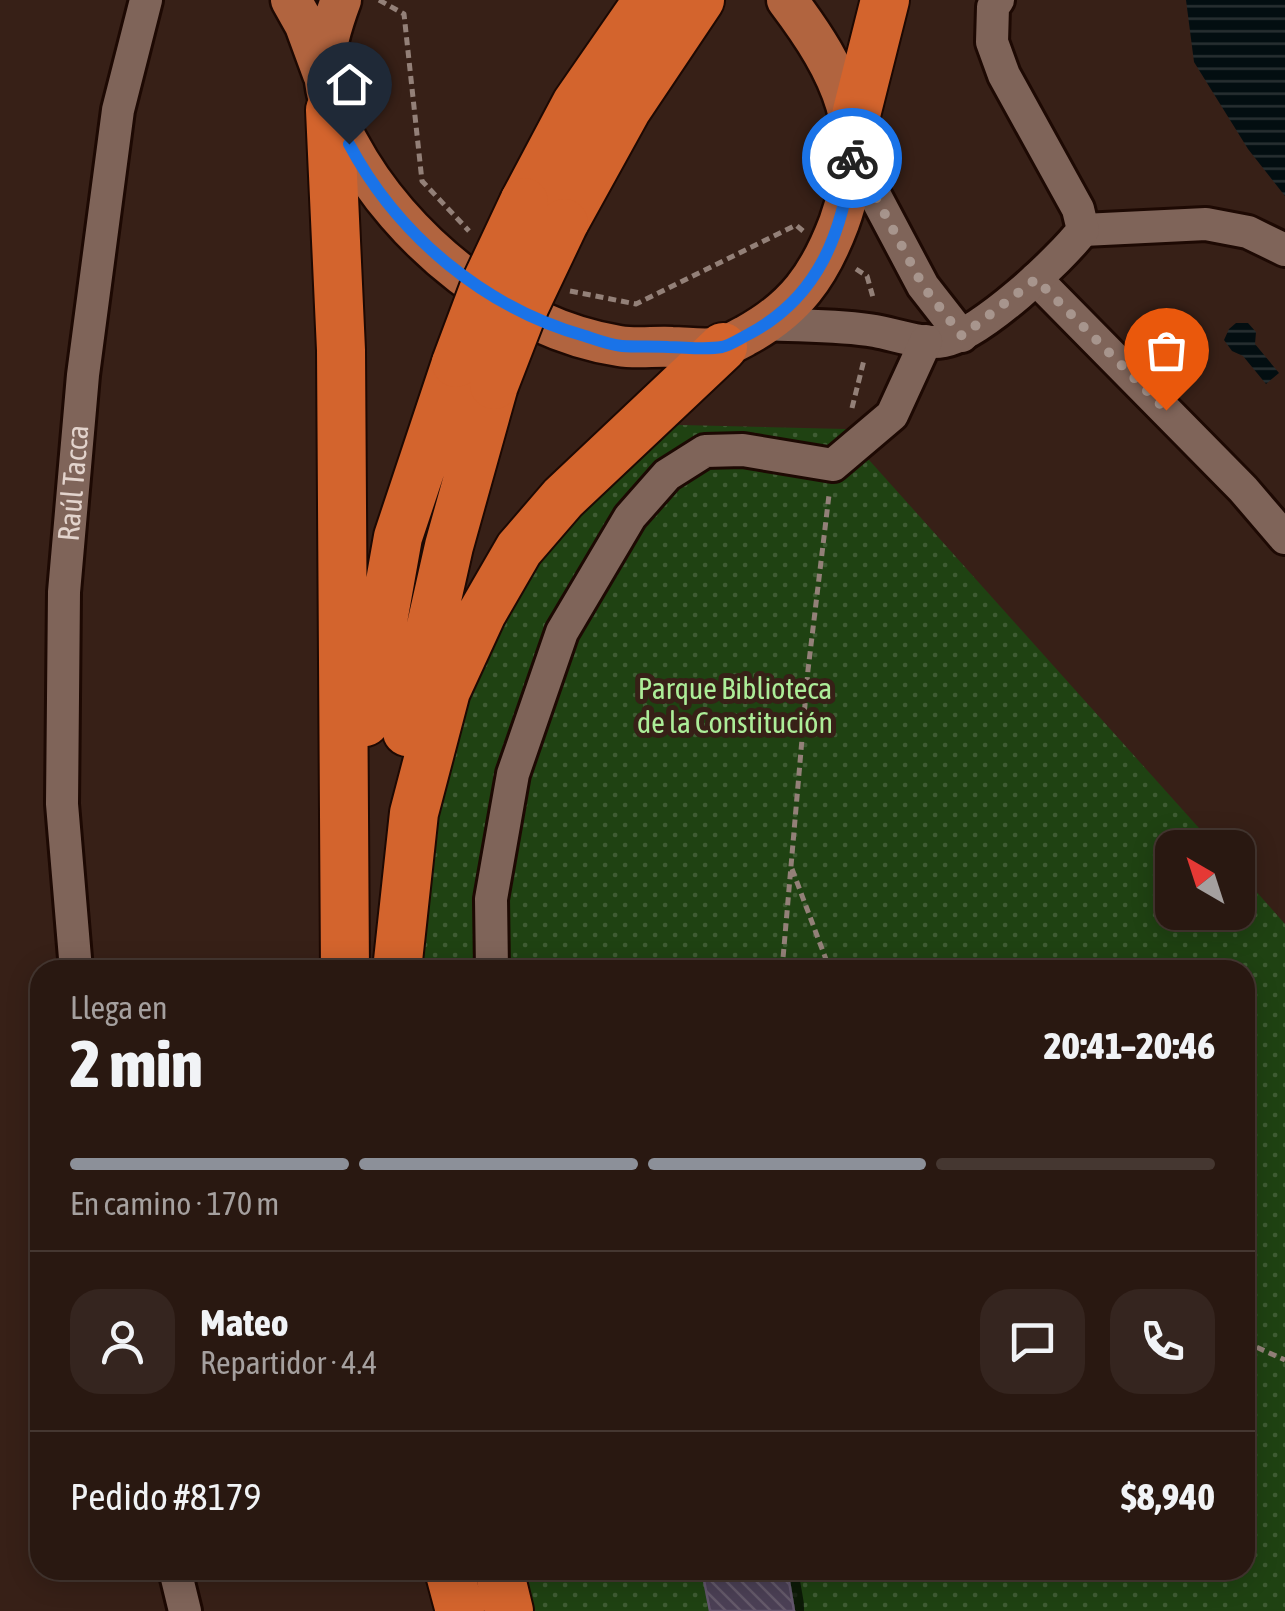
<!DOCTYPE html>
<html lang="es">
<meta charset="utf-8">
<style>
:root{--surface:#291811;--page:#35251f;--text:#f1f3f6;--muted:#a5a09f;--line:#453731;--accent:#8c9099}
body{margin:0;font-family:"Asap Condensed",sans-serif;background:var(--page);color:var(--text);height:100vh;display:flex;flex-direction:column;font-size:38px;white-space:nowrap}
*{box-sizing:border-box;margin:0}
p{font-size:32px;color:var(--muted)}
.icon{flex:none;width:55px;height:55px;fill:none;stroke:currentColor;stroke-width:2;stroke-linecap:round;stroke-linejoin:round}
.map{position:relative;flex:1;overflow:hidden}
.sheet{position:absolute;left:30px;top:960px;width:1225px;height:620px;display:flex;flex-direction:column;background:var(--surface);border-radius:30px;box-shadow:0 5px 25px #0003,0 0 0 2px var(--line)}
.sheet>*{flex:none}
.needle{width:65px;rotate:321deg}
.buttons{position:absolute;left:1155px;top:830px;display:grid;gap:20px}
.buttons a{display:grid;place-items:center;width:100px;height:100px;border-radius:20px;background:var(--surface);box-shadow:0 5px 25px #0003,0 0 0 2px var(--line);font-size:50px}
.pin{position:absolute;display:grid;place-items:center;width:85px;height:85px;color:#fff;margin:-102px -42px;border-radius:50% 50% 50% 0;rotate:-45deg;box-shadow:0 0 10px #0007}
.pin .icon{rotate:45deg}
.courier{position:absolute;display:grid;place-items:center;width:100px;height:100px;margin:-50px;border:8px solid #1a73e8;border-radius:50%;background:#fff;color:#222;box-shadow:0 2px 12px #0007}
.overview em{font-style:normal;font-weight:800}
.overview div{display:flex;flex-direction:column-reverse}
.overview{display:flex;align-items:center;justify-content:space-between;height:170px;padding:0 40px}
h1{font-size:65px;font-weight:800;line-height:75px}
.bar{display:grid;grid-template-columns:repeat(4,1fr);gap:15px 10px;align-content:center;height:120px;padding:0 40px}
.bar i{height:12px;border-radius:8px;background:var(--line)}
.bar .on{background:var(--accent)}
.bar p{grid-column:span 4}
.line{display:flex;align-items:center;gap:25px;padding:0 40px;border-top:2px solid var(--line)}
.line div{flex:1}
.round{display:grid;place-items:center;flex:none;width:105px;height:105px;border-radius:30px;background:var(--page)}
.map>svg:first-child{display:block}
.grass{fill:url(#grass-dots)}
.water{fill:url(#water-rules)}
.building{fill:url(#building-back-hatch);stroke:#62556c;stroke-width:2.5;filter:url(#shadow)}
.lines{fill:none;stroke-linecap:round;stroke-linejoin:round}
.minor-casing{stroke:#1d0903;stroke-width:38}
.major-casing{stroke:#1d0903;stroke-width:45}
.highway-casing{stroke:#1d0903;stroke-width:52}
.path{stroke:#938078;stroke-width:5;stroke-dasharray:8 5;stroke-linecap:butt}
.minor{stroke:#7f6459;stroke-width:32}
.major{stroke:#b1643f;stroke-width:40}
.highway{stroke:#d3642d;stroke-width:48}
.highway-bridge-casing{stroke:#1d0903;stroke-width:52;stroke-linecap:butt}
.highway-bridge{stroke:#d3642d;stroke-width:48}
.done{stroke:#a7958d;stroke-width:10;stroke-dasharray:0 18}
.route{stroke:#1a73e8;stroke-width:12}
.labels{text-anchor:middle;stroke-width:10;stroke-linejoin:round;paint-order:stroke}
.street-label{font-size:30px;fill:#e3d4cd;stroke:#372017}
.park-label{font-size:30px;fill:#aced98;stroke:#372017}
</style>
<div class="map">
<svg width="1285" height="1611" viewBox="0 0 1285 1611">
<defs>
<pattern id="grass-dots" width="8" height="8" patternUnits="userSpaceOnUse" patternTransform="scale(2.5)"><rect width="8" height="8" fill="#1f4212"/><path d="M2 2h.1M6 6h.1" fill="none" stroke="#3f5c33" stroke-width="1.8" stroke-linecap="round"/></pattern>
<pattern id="water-rules" width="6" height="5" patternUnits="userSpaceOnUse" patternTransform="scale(2.5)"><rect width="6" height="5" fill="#030e11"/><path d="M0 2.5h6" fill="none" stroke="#283032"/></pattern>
<pattern id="building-back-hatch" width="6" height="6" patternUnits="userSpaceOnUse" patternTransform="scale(2.5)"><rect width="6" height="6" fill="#4b3f54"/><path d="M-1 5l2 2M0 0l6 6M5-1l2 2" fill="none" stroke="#655a6b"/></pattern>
<filter id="shadow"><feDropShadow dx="11" dy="6" stdDeviation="0" flood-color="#0009"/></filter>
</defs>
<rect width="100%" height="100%" fill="#372017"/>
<path class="grass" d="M641,424L846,429L861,451L1216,847L1172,848V912H1238V871L1285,924V1611H509L499,1570H1245V970H397L482,613Z"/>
<path class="water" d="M1186,0H1285V196L1248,149L1194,62Z
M1236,323H1248L1256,332L1255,344L1279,373L1266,384L1243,356L1232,351L1224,340L1229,329Z"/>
<path class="building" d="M702,1570H787L794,1611H710Z"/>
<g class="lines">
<g class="minor-casing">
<g id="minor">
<path d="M853,154L923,286L962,336"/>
<path d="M1083,230L1206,224L1248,232L1285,250"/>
<path d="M1036,279L1243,489L1285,538"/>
<path d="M766,324C802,326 840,325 875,331C897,335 922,345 944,341C980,335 1060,260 1083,230L1078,209L1004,75L992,42L993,7L998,0"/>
<path id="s1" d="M76,970L62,804L64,592L83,375L118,110L146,0"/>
<path d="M492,970L491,899L513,774L562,632L630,517L667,475L705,451L743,450L833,465L892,415L926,341"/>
<path d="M175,1570L185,1611"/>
</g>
</g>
<g class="major-casing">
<path id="major" d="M291,0L305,25L323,74
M341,0C332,24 322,56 325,81C328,105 337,123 349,144C400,240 509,329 619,346C636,349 655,346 672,347C688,347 710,351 725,346C731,344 739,339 745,336C795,309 819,276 839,223C872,132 842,73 787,0"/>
</g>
<g class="highway-casing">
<path id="highway" d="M330,110L341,350L345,970
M853,127L885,0
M524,202L576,104L648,0
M564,223L627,109L700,0
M365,722L398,537L456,363
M407,732L449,546L494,385
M397,970L414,813L446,691L482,613L519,549L563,498L723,347
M449,1570L460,1611
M499,1570L509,1611"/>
</g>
<path class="path" d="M379,0L404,14L422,181L469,231
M856,269L867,276L874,301
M570,291L636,304L796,225L803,231
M852,408L864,360
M792,869L830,970
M782,970L808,670L829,495
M1245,1342L1285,1360"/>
<use href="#minor" class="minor"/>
<use href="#major" class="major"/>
<use href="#highway" class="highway"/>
<g class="highway-bridge-casing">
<path id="highway-bridge" d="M456,363L486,283L524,202
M494,385L525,305L564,223"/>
</g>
<use href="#highway-bridge" class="highway-bridge"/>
</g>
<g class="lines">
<path class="done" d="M852,158L853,154L923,286L962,336L1036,279L1166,410"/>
<path class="route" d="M349,144C398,236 485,308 585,336C597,340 610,345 622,346C637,347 653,346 668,347C685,347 705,350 722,347C731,345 741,338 749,334C819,297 843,232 852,158"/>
</g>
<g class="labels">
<g class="street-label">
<text dy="10" stroke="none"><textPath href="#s1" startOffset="488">Raúl Tacca</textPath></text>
</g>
<g class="park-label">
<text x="735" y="699">Parque Biblioteca<tspan x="735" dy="34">de la Constitución</tspan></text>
</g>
</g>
</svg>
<div class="buttons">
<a><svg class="needle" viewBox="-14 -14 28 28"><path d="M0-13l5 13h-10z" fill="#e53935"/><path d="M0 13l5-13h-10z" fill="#a5a09f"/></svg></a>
</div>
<div class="pin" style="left:1166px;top:410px;background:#ea580c"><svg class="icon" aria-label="bag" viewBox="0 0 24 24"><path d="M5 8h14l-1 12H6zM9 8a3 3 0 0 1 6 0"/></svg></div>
<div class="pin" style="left:349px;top:144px;background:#1f2937"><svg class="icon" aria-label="home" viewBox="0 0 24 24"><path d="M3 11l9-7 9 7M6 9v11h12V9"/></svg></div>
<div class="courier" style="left:852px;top:158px"><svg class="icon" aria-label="bike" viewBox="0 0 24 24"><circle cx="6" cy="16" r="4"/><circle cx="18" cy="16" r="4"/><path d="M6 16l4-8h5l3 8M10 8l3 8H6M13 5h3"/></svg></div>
<section class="sheet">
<div class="overview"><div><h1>2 min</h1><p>Llega en</p></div><em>20:41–20:46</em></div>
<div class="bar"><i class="on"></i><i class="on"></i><i class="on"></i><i></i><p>En camino · 170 m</p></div>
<div class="line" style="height:180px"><a class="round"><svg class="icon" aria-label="person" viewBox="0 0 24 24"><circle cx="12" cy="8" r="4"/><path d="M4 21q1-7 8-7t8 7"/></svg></a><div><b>Mateo</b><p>Repartidor · 4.4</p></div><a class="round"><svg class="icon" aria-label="chat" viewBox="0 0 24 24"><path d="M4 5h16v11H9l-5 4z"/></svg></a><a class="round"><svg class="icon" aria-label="phone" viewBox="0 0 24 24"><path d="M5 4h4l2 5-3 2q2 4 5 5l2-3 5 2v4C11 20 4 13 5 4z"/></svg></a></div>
<div class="line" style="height:130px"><div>Pedido #8179</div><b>$8,940</b></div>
</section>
</div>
